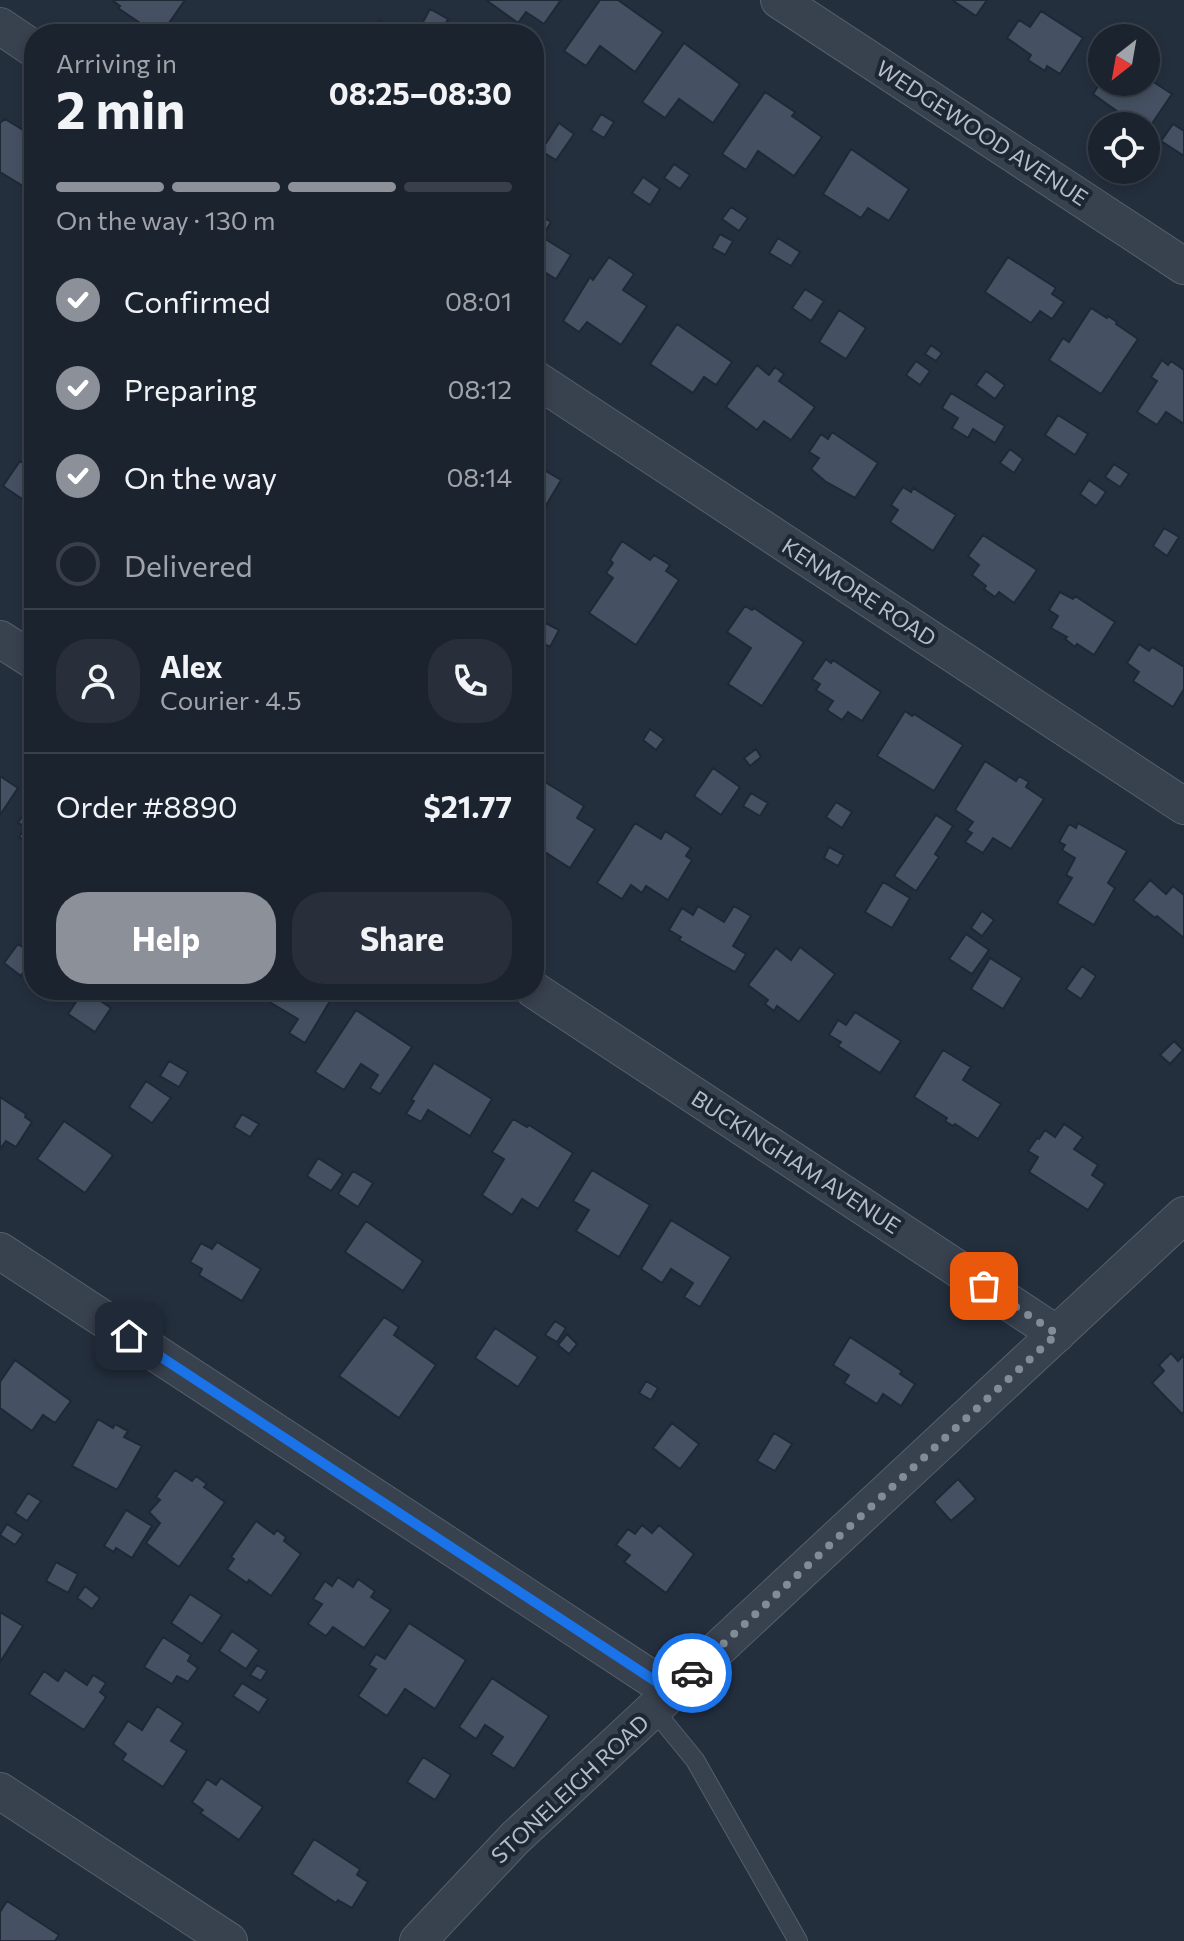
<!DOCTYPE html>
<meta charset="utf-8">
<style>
:root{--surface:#1b232e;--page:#282f3a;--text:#f1f3f6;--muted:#a0a4aa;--line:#39404a;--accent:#8c9099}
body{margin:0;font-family:Commissioner,sans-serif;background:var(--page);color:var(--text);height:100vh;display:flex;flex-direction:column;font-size:30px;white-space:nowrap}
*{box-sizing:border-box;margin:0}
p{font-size:26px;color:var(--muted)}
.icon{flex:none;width:44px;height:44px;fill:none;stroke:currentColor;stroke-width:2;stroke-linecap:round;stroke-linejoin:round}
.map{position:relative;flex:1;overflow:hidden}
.drawer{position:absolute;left:24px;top:24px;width:520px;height:976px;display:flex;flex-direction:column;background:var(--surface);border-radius:32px;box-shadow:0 4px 12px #0003,0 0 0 2px var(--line)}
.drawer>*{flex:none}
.needle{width:52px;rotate:211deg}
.fabs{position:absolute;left:1088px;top:24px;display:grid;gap:16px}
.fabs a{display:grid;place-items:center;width:72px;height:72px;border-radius:50%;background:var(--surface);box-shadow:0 4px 12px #0003,0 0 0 2px var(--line);font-size:40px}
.pin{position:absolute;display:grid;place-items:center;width:68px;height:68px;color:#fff;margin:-34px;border-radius:16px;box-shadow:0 4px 12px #0006}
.courier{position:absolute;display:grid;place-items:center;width:80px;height:80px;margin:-40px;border:6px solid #1a73e8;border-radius:50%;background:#fff;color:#222;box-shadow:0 2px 10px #0007}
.overview em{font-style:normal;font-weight:700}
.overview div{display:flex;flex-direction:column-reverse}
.overview{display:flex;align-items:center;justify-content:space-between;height:136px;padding:0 32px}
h1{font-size:52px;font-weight:700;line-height:60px}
.bar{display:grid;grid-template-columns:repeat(4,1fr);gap:12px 8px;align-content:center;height:96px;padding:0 32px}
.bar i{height:10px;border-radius:6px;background:var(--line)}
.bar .selected{background:var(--accent)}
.bar p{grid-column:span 4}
.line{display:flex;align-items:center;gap:20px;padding:0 32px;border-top:2px solid var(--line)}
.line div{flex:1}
.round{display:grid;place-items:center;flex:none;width:84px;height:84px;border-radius:32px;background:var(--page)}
ol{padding:0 32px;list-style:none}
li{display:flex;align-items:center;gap:24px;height:88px}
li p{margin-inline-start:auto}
li .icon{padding:8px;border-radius:50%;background:var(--accent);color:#fff;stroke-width:4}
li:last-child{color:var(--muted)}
li i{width:44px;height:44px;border:4px solid var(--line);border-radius:50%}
.button{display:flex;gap:16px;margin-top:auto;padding:16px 32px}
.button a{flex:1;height:92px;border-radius:32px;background:var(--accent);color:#fff;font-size:32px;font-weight:700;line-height:92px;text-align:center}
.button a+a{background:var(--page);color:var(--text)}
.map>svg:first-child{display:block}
.building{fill:#455162;stroke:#1f2835;stroke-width:2}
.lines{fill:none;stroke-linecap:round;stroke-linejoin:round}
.service-casing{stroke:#565f6c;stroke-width:20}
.minor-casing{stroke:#565f6c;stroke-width:38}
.service{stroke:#38414e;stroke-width:18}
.minor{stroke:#38414e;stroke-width:36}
.done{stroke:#828b98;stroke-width:8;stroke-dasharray:0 14.4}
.route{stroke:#1a73e8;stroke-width:10}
.labels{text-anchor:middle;stroke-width:8;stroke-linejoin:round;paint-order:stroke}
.street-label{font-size:22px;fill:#b4bcc9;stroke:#1d2633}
</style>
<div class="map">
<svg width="1184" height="1941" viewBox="0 0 1184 1941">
<rect width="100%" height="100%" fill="#242f3e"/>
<path class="building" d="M112,0H185L162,33L151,26L149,29L118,8L120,6Z
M486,0H561L544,24L526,12L518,23Z
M600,0H618L663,32L635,72L600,46L586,66L564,51Z
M952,0H987L976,16Z
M430,9L448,19L441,32L423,22Z
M1041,11L1083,38L1060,74L1047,66L1045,71L1028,60L1031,55L1007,38L1019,20L1030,27Z
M380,20L401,34H371Z
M684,43L740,84L713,123L679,99L665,118L642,102Z
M1146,77L1172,94L1147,131L1146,126L1134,122L1131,126H1127L1118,120L1121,114L1093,94L1102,80L1116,85L1118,82H1146Z
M765,92L795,112L792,116L822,137L794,176L758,151L746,170L722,154Z
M601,114L614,122L604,138L591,130Z
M5,119L25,131L26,129L34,134V180L28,189L0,172V123Z
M559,123L574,134L556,160L541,151Z
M1173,124L1184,131V156L1161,141Z
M851,149L909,189L889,221L868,208L861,218L823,194Z
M674,164L690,175L680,189L664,178Z
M643,177L660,189L650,205L632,193Z
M731,207L748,218L739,231L722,219Z
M534,212L551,222L542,237L571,255L556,279L541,270L534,280Z
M720,234L733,241L725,255L712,248Z
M778,238L800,252L791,266L769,253Z
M609,257L634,274L623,290L647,306L621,345L587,322L579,332L563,321L590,277L593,280Z
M1008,257L1056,288L1052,294L1064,302L1052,319L1040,311L1031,323L985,292Z
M805,289L824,301L811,321L792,308Z
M1091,308L1107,318L1108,316L1117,322L1116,324L1138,339L1101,394L1049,360L1063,338L1069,342Z
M839,310L866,328L846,359L819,342Z
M677,324L732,362L716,385L704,377L693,393L650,364Z
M931,345L942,353L936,361L925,354Z
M1162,360L1168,365L1171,361L1184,370V424L1166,412L1157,425L1137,412L1157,381L1151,377Z
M916,361L930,371L920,385L906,375Z
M757,365L769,375L775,367L784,374L779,381L815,407L791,440L764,421L757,430L726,407Z
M986,371L1005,385L995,399L976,385Z
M951,393L1005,426L995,443L973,429L968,438L952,428L958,418L942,408Z
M1058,415L1088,434L1075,455L1045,435Z
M832,432L878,463L855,498L826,482L811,469L819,458L809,452L821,434L828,439Z
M1010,449L1023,459L1014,473L1000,463Z
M20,461L34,470V507L3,486Z
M534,464L561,480L534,526Z
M1114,464L1129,474L1120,487L1105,477Z
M1089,480L1106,492L1096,506L1080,494Z
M903,487L911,492L913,488L956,515L933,551L890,522L898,510L891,505Z
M1164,528L1179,537L1167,556L1153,546Z
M983,535L1037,570L1014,603L999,592L995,597L984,589L986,586L972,575L979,565L968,556Z
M622,541L650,560L654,555L670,565L666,571L679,580L636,645L589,613L613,578L606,573L613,563L610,560Z
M1060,592L1073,599L1075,596L1115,622L1094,655L1077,644L1075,647L1065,639L1067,637L1051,628L1058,616L1049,610Z
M745,606L752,610L754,608L804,642L762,706L728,684L751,648L727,632Z
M538,619L559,630L550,647L534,639V626Z
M1139,644L1149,651L1152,647L1184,667V689L1173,707L1133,681L1139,672L1127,663Z
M826,659L831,663L833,660L881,692L862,721L848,712L842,720L827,710L833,701L816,690L820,684L812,679Z
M905,711L912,716L914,714L963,745L934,791L877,756Z
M650,729L664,739L656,750L643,740Z
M756,749L761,757L750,766L744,758Z
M985,761L1016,781L1019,776L1029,782L1026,787L1044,799L1011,849L993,838L983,853L965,842L972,833L967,830L973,822L955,810Z
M713,768L740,787L721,815L694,796Z
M0,776L18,788L0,815Z
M545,782L584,806L577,818L595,829L570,868L534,845V801Z
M751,793L768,803L760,816L743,806Z
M33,800L34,801V846L19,837L26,827L18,823Z
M836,802L852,812L842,828L826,817Z
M936,815L953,826L935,854L939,857L916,891L894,876Z
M635,823L661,839L665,831L691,848L686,856L692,860L668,900L646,886L642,893L631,885L622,899L597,883Z
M1078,823L1127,851L1108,883L1115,888L1094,925L1057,903L1072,878L1066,875L1075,858L1062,850L1065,845L1059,842L1069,824L1076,828Z
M829,847L844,855L838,866L824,858Z
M1150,880L1166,894L1173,886L1184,895V938L1157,916L1155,918L1133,900Z
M883,882L910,898L892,928L865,912Z
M698,906L724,922L734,906L751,916L733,946L746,954L735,972L679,940L681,937L669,930L682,908L693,915Z
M982,911L994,920L982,936L971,928Z
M966,934L989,950L972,974L949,959Z
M18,944L34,955L21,976L4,963Z
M800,947L835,974L799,1022L777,1006L774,1011L765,1004L768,1000L748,985L776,948L791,960Z
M990,958L1022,978L1003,1009L971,989Z
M1082,966L1096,976L1081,999L1066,989Z
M84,990L111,1008L95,1032L68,1014Z
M265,990H323L333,996L305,1043L289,1033L298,1019L261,997Z
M356,1010L412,1047L380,1094L370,1088L378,1075L361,1064L344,1090L315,1072Z
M855,1012L901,1041L880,1073L838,1046L841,1042L829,1035L838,1020L846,1025Z
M1174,1041L1183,1050L1170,1064L1160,1055Z
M943,1050L971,1067L963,1080L1001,1104L978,1139L955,1124L953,1126L945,1121L947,1118L914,1097Z
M169,1061L188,1072L179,1087L160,1076Z
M434,1063L492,1099L470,1136L428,1110L421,1122L406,1114L414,1101L411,1100Z
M146,1081L171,1098L152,1123L129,1107Z
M0,1097L26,1114L25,1117L32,1122L16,1147L6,1141L0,1149Z
M242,1114L259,1124L250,1137L234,1127Z
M513,1119L527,1127L529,1125L573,1153L538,1209L522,1199L512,1215L482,1195L504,1159L492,1152Z
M64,1121L113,1155L85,1193L37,1159Z
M1064,1124L1083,1137L1074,1149L1098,1165L1092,1175L1105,1184L1088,1210L1029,1172L1038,1157L1028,1151L1037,1138L1039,1139L1045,1130L1055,1137Z
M318,1158L343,1174L331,1191L307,1176Z
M592,1170L650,1205L619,1257L576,1231L589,1210L573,1201Z
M353,1171L373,1183L358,1207L338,1194Z
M671,1220L731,1257L700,1307L684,1297L693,1283L671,1269L662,1283L641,1269Z
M366,1221L423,1261L403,1291L345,1252Z
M217,1242L261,1269L242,1301L199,1275L202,1269L190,1262L201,1243L212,1249Z
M384,1317L399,1327L394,1335L436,1365L399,1418L339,1376Z
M555,1321L566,1328L557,1342L545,1335Z
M495,1328L538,1357L518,1387L475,1358Z
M567,1334L577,1344L569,1354L558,1345Z
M850,1337L902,1371L900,1374L915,1384L901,1406L883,1394L877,1404L844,1383L849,1375L833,1365Z
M1171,1353L1178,1361L1184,1355V1412L1182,1414L1152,1383L1164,1371L1159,1365Z
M15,1360L71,1401L55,1423L43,1415L32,1431L0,1408V1382Z
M646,1381L658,1388L651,1400L639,1393Z
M98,1419L113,1428L115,1424L128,1431L124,1437L142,1446L117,1490L72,1466Z
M672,1423L699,1444L680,1469L653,1448Z
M774,1433L792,1444L775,1471L757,1461Z
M175,1470L192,1481L196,1476L207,1484L204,1487L225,1502L179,1567L146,1543L160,1523L149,1512L160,1500L156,1497Z
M958,1479L976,1499L951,1521L934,1502Z
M28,1493L41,1501L27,1521L15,1513Z
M126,1510L152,1526L132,1558L116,1548L114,1552L104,1546Z
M256,1521L274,1534L277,1530L286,1537L284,1541L301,1554L271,1596L249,1580L247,1583L227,1569L234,1559L231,1557Z
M7,1524L23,1534L15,1545L0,1535Z
M642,1525L652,1533L659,1525L694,1554L666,1593L624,1562L630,1555L616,1545L628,1529L635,1534Z
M56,1562L78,1574L68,1593L46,1581Z
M338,1577L353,1587L358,1579L375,1591L371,1597L391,1610L364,1648L333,1627L326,1636L308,1624L322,1604L313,1599L325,1581L332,1586Z
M85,1586L100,1598L92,1609L77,1598Z
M190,1594L222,1615L202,1644L171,1623Z
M0,1612L23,1626L0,1662Z
M409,1623L466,1660L435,1709L405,1689L387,1716L358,1696L376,1669L369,1665L376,1654L385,1659Z
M232,1631L259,1650L246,1669L219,1651Z
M163,1637L191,1655L188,1661L198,1668L188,1682L177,1676L172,1684L144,1667Z
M257,1665L267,1671L261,1681L250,1675Z
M65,1670L87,1685L93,1675L106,1683L100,1692L106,1697L84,1730L29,1694L44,1671L58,1681Z
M492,1678L549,1716L514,1769L491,1754L503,1737L485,1725L476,1739L459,1727Z
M242,1683L268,1699L259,1713L233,1696Z
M157,1706L183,1723L171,1741L187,1751L163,1787L122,1760L126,1754L113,1744L128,1721L142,1730Z
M423,1757L451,1775L435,1800L407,1782Z
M221,1778L263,1807L239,1840L200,1813L203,1810L192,1802L207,1779L216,1785Z
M314,1839L360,1869L357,1875L368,1882L352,1908L338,1900L336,1903L292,1874Z
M7,1901L59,1935L55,1941H0V1912Z"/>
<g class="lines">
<g class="service-casing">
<path id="service" d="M654,1710L695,1760L798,1941"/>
</g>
<g class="minor-casing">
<path id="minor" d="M779,0L1184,266
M0,26L34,49
M534,378L1184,806
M0,639L34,661
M534,990L1057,1334
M0,1251L672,1692
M0,1791L229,1941
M418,1941L515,1838L1184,1215"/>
</g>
<use href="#service" class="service"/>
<use href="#minor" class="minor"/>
</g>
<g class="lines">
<path class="done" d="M692,1673L1057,1334L984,1286"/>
<path class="route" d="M129,1336L672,1692L692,1673"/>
</g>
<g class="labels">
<g class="street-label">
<text transform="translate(982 133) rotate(33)" y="8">WEDGEWOOD AVENUE</text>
<text transform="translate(859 592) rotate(33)" y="8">KENMORE ROAD</text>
<text transform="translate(796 1162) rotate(33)" y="8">BUCKINGHAM AVENUE</text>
<text transform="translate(570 1789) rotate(-43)" y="8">STONELEIGH ROAD</text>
</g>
</g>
</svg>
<div class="fabs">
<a><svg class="needle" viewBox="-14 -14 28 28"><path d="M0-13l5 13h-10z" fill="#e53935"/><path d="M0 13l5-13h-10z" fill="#a0a4aa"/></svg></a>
<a><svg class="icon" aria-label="locate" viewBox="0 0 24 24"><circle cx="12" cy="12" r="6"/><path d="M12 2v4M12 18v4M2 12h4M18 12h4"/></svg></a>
</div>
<div class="pin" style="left:984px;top:1286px;background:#ea580c"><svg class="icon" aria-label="bag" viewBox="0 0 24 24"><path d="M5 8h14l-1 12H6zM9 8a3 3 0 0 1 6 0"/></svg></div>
<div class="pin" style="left:129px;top:1336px;background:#1f2937"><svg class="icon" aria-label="home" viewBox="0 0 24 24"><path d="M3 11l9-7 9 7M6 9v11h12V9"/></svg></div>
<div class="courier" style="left:692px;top:1673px"><svg class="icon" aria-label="car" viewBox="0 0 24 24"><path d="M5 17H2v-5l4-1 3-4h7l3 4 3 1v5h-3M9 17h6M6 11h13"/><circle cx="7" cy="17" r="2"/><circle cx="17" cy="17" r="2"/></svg></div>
<section class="drawer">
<div class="overview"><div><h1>2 min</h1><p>Arriving in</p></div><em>08:25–08:30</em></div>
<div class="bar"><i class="selected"></i><i class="selected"></i><i class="selected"></i><i></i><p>On the way · 130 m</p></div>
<ol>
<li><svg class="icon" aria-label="check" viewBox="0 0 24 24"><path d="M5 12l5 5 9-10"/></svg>Confirmed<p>08:01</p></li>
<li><svg class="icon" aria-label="check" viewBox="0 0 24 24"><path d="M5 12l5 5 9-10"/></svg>Preparing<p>08:12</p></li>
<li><svg class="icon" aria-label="check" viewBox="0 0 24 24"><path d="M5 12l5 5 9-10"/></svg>On the way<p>08:14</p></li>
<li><i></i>Delivered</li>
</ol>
<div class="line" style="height:144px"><a class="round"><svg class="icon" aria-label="person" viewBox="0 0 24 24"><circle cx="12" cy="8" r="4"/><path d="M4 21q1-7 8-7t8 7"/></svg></a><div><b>Alex</b><p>Courier · 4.5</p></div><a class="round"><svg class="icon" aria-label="phone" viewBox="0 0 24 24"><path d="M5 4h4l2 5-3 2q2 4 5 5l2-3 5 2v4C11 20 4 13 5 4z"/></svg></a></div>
<div class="line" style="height:104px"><div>Order #8890</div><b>$21.77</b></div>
<div class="button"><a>Help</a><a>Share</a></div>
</section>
</div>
